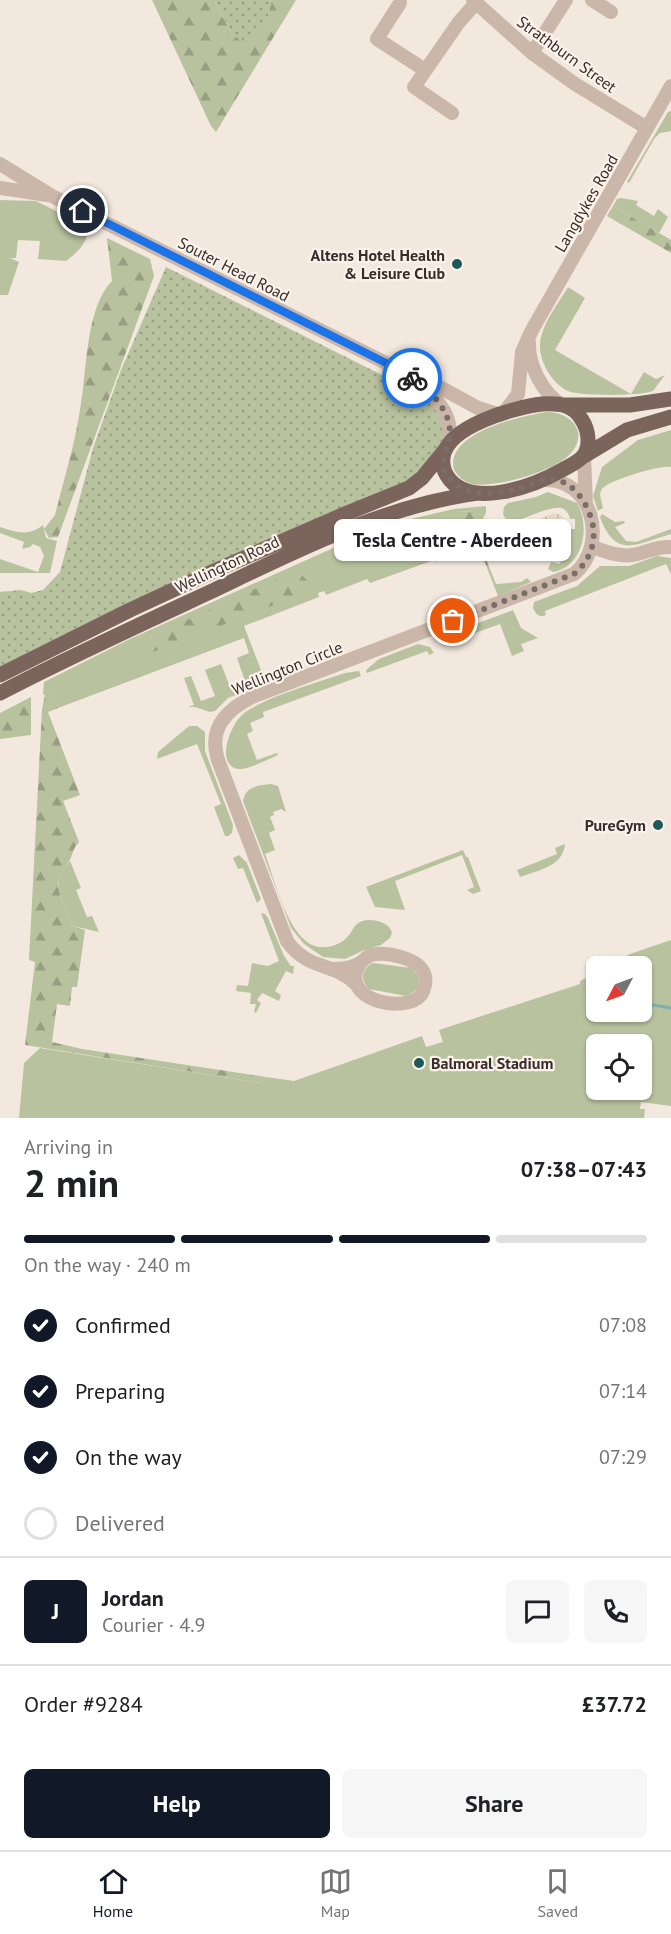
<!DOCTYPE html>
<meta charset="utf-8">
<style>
:root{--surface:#fff;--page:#f6f6f6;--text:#202124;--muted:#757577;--line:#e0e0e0;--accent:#111827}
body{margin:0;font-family:"PT Sans",sans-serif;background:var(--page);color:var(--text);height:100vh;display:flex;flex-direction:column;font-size:22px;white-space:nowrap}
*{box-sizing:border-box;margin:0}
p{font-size:20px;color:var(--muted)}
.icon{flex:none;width:33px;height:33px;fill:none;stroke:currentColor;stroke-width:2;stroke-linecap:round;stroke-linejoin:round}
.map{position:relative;height:1118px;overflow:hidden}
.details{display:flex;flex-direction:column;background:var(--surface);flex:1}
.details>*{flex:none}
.needle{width:39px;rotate:229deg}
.buttons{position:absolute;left:586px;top:956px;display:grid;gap:12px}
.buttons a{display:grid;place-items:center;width:66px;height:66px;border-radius:9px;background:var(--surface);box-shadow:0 2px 4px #0004;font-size:30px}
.pin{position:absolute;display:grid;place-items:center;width:51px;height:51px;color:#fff;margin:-26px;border:3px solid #fff;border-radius:50%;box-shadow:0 2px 6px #0007}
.courier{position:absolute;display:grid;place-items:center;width:60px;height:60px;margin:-30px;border:4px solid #1a73e8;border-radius:50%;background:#fff;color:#222;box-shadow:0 2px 8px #0007}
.bubble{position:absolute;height:42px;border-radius:9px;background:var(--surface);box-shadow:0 2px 4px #0004;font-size:20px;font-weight:700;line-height:42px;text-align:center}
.overview em{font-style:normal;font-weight:700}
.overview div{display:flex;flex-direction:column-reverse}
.overview{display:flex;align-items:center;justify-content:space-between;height:102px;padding:0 24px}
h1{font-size:39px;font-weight:700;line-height:45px}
.bar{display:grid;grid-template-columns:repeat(4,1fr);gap:9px 6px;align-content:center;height:72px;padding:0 24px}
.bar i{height:8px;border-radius:4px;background:var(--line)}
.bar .current{background:var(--accent)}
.bar p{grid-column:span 4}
.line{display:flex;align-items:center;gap:15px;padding:0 24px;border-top:2px solid var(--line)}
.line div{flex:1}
.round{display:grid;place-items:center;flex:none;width:63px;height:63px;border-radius:9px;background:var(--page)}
ol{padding:0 24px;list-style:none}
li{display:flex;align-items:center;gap:18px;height:66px}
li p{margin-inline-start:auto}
li .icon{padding:6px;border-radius:50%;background:var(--accent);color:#fff;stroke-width:4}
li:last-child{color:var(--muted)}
li i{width:33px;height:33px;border:3px solid var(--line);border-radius:50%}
.primary-button{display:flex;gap:12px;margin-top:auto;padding:12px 24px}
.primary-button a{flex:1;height:69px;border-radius:9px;background:var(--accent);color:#fff;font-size:24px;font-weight:700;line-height:69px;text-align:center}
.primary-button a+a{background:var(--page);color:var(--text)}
.menu{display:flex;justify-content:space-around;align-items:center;height:84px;border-top:2px solid var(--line);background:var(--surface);font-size:16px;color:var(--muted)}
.menu a{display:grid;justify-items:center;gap:3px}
.menu .current{color:var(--accent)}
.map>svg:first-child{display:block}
.grass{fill:#b8c29e;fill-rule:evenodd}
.forest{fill:url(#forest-firs)}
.park{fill:url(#park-dots)}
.plaza{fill:url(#plaza-grid)}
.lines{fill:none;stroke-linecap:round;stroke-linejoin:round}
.stream{stroke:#7db0af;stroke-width:3}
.minor{stroke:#cbb7aa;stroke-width:14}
.major{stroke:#7a645b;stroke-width:15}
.done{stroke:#7a6e69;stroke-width:6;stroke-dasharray:0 10.8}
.route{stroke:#1a73e8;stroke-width:8}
.poi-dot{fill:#1f5a5a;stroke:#faf2eb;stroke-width:2}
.labels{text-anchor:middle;stroke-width:4.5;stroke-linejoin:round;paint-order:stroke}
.street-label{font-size:16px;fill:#392d2a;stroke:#faf2eb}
.poi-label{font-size:16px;font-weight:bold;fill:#392d2a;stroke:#faf2eb;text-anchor:end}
</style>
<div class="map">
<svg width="671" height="1118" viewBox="0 0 671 1118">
<defs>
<pattern id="forest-firs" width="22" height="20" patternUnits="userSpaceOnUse" patternTransform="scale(1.5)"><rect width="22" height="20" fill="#b8c29e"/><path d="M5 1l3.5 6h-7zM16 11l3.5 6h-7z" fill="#979e81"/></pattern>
<pattern id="park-dots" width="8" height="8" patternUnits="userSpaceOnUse" patternTransform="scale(1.5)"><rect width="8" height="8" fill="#b8c29e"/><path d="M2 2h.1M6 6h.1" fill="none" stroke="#979e81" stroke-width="1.8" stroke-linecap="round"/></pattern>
<pattern id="plaza-grid" width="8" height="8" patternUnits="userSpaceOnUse" patternTransform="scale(1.5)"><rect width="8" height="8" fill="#ead8c6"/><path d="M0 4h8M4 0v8" fill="none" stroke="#c9baaa"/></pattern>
</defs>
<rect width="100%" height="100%" fill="#f3e8de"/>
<path class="grass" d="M671,111V131L660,133L654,139L629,183L627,182L668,112Z
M621,198L638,201L636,205L654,216L658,209L668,217L659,233L613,206L617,199Z
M0,200L36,201L88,227C88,243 78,252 66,261L38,259L40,241L18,240L16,258H10L19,262L8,295H0Z
M568,287L585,298L555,350L631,394L644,372L656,379L665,375L653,391C638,396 587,396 571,392C554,387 539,362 540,345C541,325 558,304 568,287Z
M547,412C569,412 589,430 572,452C557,471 496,488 472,484C464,482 459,477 454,470C444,433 521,416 547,412Z
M671,430V467C660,465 614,479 604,487C601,489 601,491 600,495L603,508L598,511L593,496L602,467L638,440Z
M548,492L577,503C591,527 583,567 553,572L548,569L551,562L560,564L561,560L569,551L571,529H575V519H570C569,514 566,509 561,508C550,505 522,521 508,523L503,514L504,507L508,503L536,497Z
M486,506V513L484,517L474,512L457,511L433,537L437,546L432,547L437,561L435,562L434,560L370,583L367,579L326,595L324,591L318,593L319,597L244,626L266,683L228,698L215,711L210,712L195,707H188L194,705L184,678L191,676L201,701L215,696L205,670L221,664L231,689L246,684L237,658L249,653L244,638L58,708L51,692L43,695L44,682L130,639L360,536L385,526L386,529L393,527V523L454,509Z
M602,514L615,522L624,521L625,523L615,527L626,541L636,542L671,529V534C636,544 616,560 600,517Z
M43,525L46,538L57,541L50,573H0V559L38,572L44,556L40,547L33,544L30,547L22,549L24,542L0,533V527C16,532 28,537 43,525Z
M657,556L671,558V574L666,564L545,611L546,615C540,618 536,615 533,608L534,602L577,586L600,566H629Z
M513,610L521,628L538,638L521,644L524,651L512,656L500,624L450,642V637L457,631Z
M418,644L430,647L434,653L429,655L427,651L367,673L366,670L379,659Z
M359,671L361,676L263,712L264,717L250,723L253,731L247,734L257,760L277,753L278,755C269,759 247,770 239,769C214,766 231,724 242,715C263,697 317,683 345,673Z
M189,726H197L205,732V751L233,825L232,833L228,836H225L214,807L221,804L197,744L157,759L158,752Z
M271,784L278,786L286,812L281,809L273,812L274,815L270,817L275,830L269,833L275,850L265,854C275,880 289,944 320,947C330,948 343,944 349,935C352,932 353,927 357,924C366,916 390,921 392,933L390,938L381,945L362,951L345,959L323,957L304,944L291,928L243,801C245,787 258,785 271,784Z
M565,844C563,867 538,870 520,877L517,870L557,854L555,848Z
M463,850L466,857H468L481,891L473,894L467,890L474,887L462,855L395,881L405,910L375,907L366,887Z
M239,855L247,863L261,899L257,903L243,868L238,869L233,858Z
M70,861L81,888L76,890L87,917L92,916L99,932L73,926C67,912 53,889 61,873C63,869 67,865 70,861Z
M261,913L265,914L268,918L284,956L291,966H294L293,974L286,971L275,991L281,995L279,1001L262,993L257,1000L261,1003L256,1013L254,1012L256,1004H250L251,993L236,991L237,985L248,986L252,963L268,966L279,961Z
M671,940V1106L641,1102L640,1109H645L644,1118H19L24,1063L40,1048L261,1083L266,1077L294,1081L422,1036L426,1047L443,1042L439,1030L580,984V981L597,972V1011H642V966H608L630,954ZM597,1044H642V1089H597Z
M373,963L411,968L418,976C420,986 416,993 406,996L369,989C360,980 361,969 373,963Z"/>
<path class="forest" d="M152,0H214L232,34L265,26L272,0H296L216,132L211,126Z
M613,206L671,240V253L607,216Z
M107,238L150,259L154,276L58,537L49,538L44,529L55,515C64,479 76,441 81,403C87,368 86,307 112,281Z
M457,511L475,512L484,517L477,531L485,546L486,559L496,584L521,582L527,578L531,582L498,596L473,532L437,546L433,537V530L451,512Z
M297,570L315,589L140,657L147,638Z
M51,691L58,708L48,712L80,795L63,801L79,842C72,849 73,856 68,863C66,867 62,871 60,875C54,891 67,912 73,926L85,930L77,987H72L70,1006L57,1004L52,1042L82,1049L266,1077L261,1083L25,1045L35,962L29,960L42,709L45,694Z
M31,697V735L0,739V713Z"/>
<path class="park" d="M214,0H272L265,26L241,41L232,34Z
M166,267L418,393L447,418L449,432L427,472L0,675V592L21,590L31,593L43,590L60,572L93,448L121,370Z"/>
<path class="plaza" d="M554,513L561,515L564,519L566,541L564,550L554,556V554L561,547V538L559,530L552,527H562L561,519L537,520Z"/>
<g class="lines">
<path class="stream" d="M588,995L597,996
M642,1003L671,1008"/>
<path class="minor" d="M473,0L532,53L575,84L647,128
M592,0L611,12
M400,3L377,39L425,70
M532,53L566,0
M452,113L414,87L459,22L475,4
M0,164L52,196L402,371C425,389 460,411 447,446
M0,188L47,195
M529,342C528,364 542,393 562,405
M421,377L478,408L498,414
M505,411L518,394L522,352L532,330L671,86
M584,456L586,504
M592,547C605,551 619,557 632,555C646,553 656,546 671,547
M333,969C341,969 352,968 360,963C364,960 366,957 371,955C385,951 418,958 424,973C427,980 425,989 421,995C406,1014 337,1001 360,963
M356,984C334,962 308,971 287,941L218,760C208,729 226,710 252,697L574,574C609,545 593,477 543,480"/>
<path class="major" d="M542,404C559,403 573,404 582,420C588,429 591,445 584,455C579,462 569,466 562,470C534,486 475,508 450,480C445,474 442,466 443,458C446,426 516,407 542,404Z
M565,405H630L671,399
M584,456L627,430L671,417
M0,675L130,610L214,571L340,516L409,488L422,478L445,450
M0,693C69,657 139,625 210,592C296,551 383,506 478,493"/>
</g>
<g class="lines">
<path class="done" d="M412,378C432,391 455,415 449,441C445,456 438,466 450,479C468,500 504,494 528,486C533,484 539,481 545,480C571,475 589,504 593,526C596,544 589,562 574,574L453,621"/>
<path class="route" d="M83,211L402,371L412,378"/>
</g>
<g class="poi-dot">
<circle cx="457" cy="264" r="6"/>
<circle cx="658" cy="825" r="6"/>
<circle cx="419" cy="1063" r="6"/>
</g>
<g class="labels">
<g class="street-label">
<text transform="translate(567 54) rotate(36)" y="6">Strathburn Street</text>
<text transform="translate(586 203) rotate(-60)" y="6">Langdykes Road</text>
<text transform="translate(234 269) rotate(27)" y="6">Souter Head Road</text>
<text transform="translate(227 564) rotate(-25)" y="6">Wellington Road</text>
<text transform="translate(287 668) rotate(-22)" y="6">Wellington Circle</text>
</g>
<g class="poi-label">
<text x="445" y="261">Altens Hotel Health<tspan x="445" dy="18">&amp; Leisure Club</tspan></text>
<text x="646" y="831">PureGym</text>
<text x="431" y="1069" text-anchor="start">Balmoral Stadium</text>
</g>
</g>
</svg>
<div class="buttons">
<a><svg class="needle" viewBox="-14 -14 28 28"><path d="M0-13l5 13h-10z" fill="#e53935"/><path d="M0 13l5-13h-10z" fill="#757577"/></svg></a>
<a><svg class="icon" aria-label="locate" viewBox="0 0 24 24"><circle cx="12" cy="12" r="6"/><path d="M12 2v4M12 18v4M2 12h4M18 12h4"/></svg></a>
</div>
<div class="pin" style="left:453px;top:621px;background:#ea580c"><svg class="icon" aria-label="bag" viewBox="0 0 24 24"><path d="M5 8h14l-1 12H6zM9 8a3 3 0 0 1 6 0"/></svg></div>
<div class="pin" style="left:83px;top:211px;background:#1f2937"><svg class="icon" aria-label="home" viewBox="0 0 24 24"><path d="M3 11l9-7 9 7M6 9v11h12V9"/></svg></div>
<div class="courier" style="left:412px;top:378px"><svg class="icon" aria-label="bike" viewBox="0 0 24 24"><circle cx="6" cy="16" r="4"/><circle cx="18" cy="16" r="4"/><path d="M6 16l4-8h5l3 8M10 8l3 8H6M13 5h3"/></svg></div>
<div class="bubble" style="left:334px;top:519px;width:237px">Tesla Centre - Aberdeen</div>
</div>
<section class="details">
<div class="overview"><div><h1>2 min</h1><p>Arriving in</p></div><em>07:38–07:43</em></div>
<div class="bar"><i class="current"></i><i class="current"></i><i class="current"></i><i></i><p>On the way · 240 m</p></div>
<ol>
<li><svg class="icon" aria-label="check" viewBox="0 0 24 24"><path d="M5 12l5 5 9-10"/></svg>Confirmed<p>07:08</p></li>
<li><svg class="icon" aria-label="check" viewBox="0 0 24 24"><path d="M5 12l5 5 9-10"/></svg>Preparing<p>07:14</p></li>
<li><svg class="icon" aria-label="check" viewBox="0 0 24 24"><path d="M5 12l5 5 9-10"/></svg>On the way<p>07:29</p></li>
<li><i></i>Delivered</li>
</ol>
<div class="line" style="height:108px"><b class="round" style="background:var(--accent);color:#fff">J</b><div><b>Jordan</b><p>Courier · 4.9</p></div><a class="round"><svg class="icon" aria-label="chat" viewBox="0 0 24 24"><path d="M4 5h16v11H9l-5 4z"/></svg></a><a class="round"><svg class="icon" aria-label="phone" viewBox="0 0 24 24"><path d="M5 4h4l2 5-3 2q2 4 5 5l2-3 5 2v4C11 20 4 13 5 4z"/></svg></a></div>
<div class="line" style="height:78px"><div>Order #9284</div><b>£37.72</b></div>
<div class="primary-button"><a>Help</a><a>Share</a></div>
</section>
<nav class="menu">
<a class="current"><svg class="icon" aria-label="home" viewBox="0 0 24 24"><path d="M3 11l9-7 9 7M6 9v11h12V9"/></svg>Home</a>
<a><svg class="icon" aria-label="map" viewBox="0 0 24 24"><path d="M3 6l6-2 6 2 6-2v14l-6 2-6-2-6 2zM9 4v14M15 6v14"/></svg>Map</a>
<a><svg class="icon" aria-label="saved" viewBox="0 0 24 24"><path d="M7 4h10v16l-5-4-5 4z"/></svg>Saved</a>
</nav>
